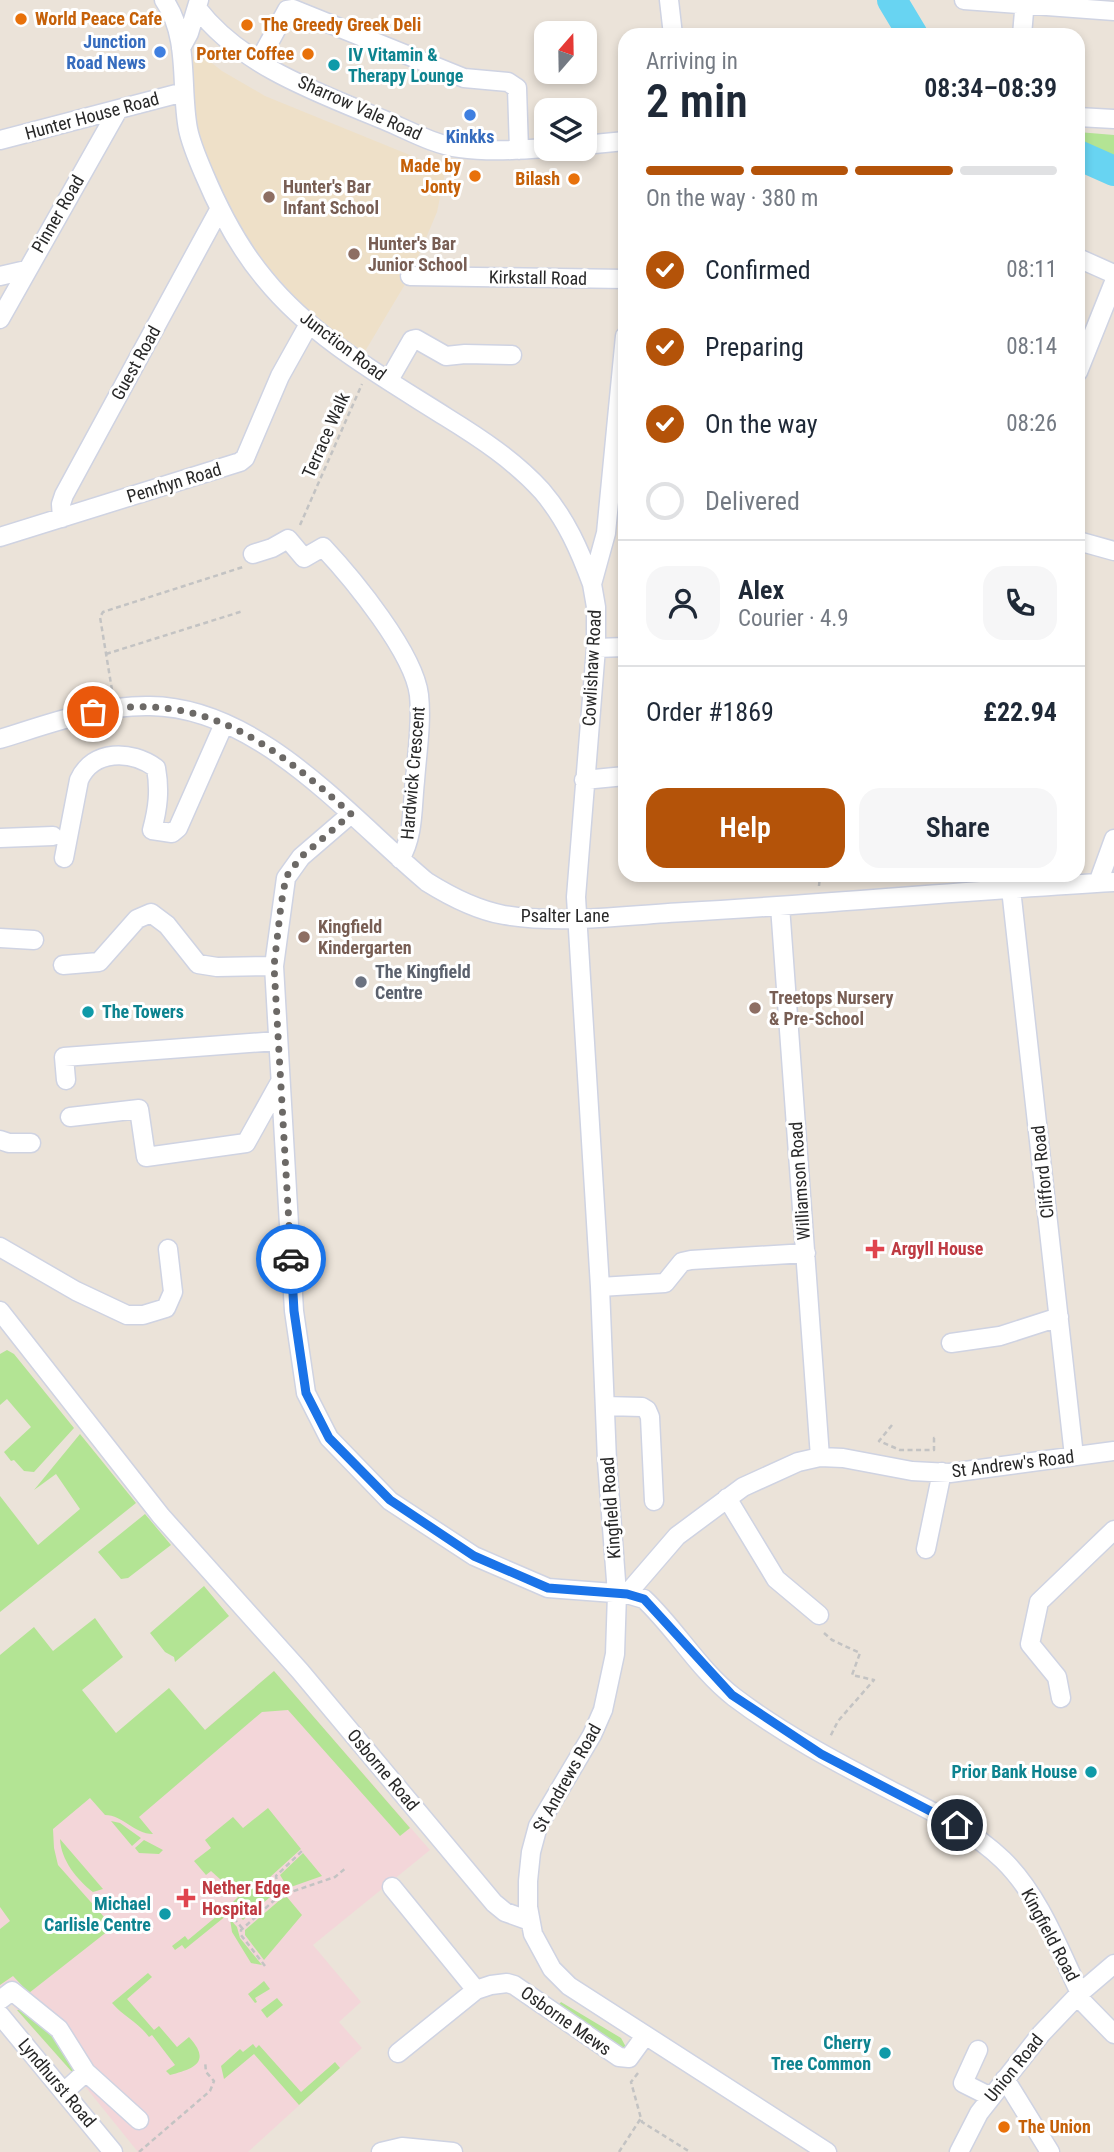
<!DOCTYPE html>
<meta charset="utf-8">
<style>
:root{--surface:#fff;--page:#f6f6f7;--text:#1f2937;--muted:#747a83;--line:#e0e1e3;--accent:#b45309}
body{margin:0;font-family:"Roboto Condensed",sans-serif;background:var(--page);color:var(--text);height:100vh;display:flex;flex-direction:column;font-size:26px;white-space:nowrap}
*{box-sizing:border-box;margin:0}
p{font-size:23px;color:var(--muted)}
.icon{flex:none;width:38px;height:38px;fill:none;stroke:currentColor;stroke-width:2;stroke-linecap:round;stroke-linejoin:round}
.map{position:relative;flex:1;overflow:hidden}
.panel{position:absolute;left:618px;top:28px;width:467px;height:854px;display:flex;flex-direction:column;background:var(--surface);border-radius:21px;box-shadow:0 4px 10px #0003}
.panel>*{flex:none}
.needle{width:46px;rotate:20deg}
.fabs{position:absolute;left:534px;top:21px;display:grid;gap:14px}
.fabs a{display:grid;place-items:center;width:63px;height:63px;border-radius:14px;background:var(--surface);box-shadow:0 4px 10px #0003;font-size:35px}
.pin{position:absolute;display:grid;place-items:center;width:60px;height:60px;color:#fff;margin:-30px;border:4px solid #fff;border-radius:50%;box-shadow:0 2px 7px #0007}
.courier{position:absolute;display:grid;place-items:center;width:70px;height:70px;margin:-35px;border:5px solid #1a73e8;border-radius:50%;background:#fff;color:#222;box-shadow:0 2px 9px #0007}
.summary em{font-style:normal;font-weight:600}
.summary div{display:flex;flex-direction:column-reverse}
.summary{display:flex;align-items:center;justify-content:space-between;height:119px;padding:0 28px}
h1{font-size:46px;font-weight:600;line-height:52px}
.bar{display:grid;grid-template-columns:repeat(4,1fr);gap:10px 7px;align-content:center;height:84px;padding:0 28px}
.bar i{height:9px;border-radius:5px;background:var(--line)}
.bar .selected{background:var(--accent)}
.bar p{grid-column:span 4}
.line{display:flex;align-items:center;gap:18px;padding:0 28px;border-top:2px solid var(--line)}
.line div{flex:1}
.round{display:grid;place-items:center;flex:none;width:74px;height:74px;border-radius:21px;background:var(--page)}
ol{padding:0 28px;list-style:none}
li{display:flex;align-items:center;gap:21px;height:77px}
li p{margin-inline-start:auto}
li .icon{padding:7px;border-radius:50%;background:var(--accent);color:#fff;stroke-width:4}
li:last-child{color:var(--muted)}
li i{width:38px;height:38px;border:4px solid var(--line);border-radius:50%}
.action{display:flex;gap:14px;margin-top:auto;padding:14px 28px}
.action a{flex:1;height:80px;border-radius:21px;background:var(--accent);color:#fff;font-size:28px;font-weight:600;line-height:80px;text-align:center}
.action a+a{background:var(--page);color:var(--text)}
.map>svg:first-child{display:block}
.education{fill:#eee0c8}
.medical{fill:#f3d6d9}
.green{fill:#b3e494}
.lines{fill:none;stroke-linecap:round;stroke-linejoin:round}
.river{stroke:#68d4f2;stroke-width:30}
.minor-casing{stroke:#cfd3e2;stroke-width:21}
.path{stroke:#c3c3c3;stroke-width:2.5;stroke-dasharray:5 3.5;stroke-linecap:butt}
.minor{stroke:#fff;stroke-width:18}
.done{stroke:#6c6966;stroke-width:7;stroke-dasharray:0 12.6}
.route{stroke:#1a73e8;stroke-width:9}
.food-dot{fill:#e8710a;stroke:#fff;stroke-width:2.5}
.shop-dot{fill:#3f7fe0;stroke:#fff;stroke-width:2.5}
.culture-dot{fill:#0f9aa8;stroke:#fff;stroke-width:2.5}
.education-dot{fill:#8d6e63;stroke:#fff;stroke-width:2.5}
.worship-dot{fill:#6b7280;stroke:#fff;stroke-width:2.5}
.health-dot{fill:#e0444e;stroke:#fff;stroke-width:2.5}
.labels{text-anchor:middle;stroke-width:6;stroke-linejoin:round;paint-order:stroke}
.food-label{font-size:18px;font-weight:bold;fill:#c56008;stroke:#fff;text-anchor:start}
.shop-label{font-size:18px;font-weight:bold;fill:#366cbe;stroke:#fff;text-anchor:end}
.culture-label{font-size:18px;font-weight:bold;fill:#0d838f;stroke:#fff;text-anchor:end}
.street-label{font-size:18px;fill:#282828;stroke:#fff}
.education-label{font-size:18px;font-weight:bold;fill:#785e54;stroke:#fff;text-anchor:start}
.worship-label{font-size:18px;font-weight:bold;fill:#5b616d;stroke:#fff;text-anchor:start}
.health-label{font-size:18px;font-weight:bold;fill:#be3a42;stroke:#fff;text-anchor:start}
</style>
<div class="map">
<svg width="1114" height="2152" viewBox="0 0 1114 2152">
<rect width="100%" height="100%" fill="#ebe3d9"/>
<path class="education" d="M203,56L222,71L265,96L422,160L446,168L437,212L410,276L361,358L311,315L236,231L204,163L188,91L186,57Z"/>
<path class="medical" d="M274,1671L430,1850L313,1945L361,2002L339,2022L362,2048L248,2152H138L88,2090L0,1991V1827L83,1761L118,1803Z"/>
<path class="green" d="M1078,132L1114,135V166L1078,149Z
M7,1350L14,1354L74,1428L34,1472L24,1471L14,1460L11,1461L4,1452L31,1427L7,1399L0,1405V1354Z
M80,1434L136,1503L0,1612V1496L38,1545L80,1509L56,1474L34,1490Z
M145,1514L171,1545L128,1578L121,1579L98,1552Z
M204,1586L229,1616L175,1662L174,1657L165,1652L150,1633Z
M95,1618L123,1657L82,1690L116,1733L169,1688L205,1730L274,1671L410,1828L400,1836L288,1710L262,1712L139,1817L153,1834C134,1834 123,1815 105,1815L90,1798L53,1829L54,1848L58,1865L113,1927L29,1993L13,1976L0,1985V1929L10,1921L0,1907V1655L34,1627L53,1651Z
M268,1808L301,1849L269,1878L271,1887L276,1892L243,1920L230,1905L238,1897L223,1878L221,1880L211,1871L206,1875L194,1861L211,1848L205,1840L233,1817L243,1828Z
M111,1821L120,1823L141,1838L132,1846Z
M60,1839L103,1889L93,1892C77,1880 61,1860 60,1839Z
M144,1840L163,1850L159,1854L139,1853L135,1848Z
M303,1853L322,1876L288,1888L280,1875Z
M287,1897L302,1915L264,1960L245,1935V1930L281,1899Z
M223,1911L227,1915L185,1949L182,1945L175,1950L172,1946L185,1936L188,1940Z
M230,1919L237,1927L240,1938L262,1965L251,1963L232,1932Z
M148,1973L152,1977L127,1999L154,2030L159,2026L177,2047L189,2037C212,2062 194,2069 170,2075L166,2071L175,2065L152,2035L149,2037C138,2022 123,2016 112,2003Z
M264,1981L270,1989L255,1998L257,2002L255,2003L248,1994Z
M277,1998L283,2005L267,2018L261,2010Z
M561,2002L621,2038L626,2047L618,2049L557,2007Z
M27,2009L54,2035L74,2067L72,2072L17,2010Z
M253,2044L256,2048L259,2045L301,2092L335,2062L340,2068L299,2105L254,2054L224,2079L221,2066L240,2049L243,2052Z"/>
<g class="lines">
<path class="river" d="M892,0L913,35
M1078,155L1114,171"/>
<g class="minor-casing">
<path id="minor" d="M164,0C190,37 180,87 188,129C191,144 198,160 204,174C220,212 238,247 265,279C313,338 383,377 446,417C480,438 515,461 542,491C566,519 580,551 592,584
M669,0L673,35
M964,0L1114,11
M197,8C241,66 319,93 384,120C408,130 434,145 460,148C488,152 518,150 546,148
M1022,35L1025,0
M181,48L189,33L199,0
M259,61L287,10L293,9L464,78L508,82L517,88L519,150
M1078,117L1114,119
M0,140L184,92
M584,145L625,141
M1078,258L1114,274
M0,276L26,270
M410,276L625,279
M0,319L118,110
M625,336L606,533L592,584L596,607V648L576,897L600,1287L607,1461L617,1594L615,1654L603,1710L592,1735L538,1826L531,1852L528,1881V1907L533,1934L552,1969L569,1986L827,2152
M1078,372L1114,282
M389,380L412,340L416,339L446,356L465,354L512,355
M62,518L61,504L64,495L219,210
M0,537L240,462L245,458L280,376L309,324
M1078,541L1114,551
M253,554L272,548L288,539L304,558L323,547C353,579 414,653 419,695C422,723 417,753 415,781C412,808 414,836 400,859
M596,648L625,647
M0,739C49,724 98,705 150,706C259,707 349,817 427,882C451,897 476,910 504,915C563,925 625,915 685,912C828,904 971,890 1114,882
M584,780L625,776
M351,814L301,857L286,878L274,966L294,1311L306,1393L329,1438L390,1501L474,1556L548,1588L627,1594L644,1599C676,1629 699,1670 734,1697C783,1734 836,1762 890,1790C929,1810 971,1829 1003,1860C1039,1895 1059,1949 1080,1993
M0,838L53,836
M64,858L79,780C93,749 131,750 156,768C160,790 158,808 152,830L172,833L178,828L224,724
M1098,883L1114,839
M1011,889L1074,1456
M780,906L820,1457
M0,938L34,940
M63,965L99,962L137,919L151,913L167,925L198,964L217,967L274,966
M66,1080L64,1057L277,1041
M70,1117L139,1109L146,1157L246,1143L280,1082
M0,1140L9,1143H31
M0,1247L76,1291L127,1315H143L166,1308L173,1292L168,1249
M600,1287L665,1283L682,1262L691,1260L806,1253
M0,1311L161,1516L300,1671L494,1903L505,1912L530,1921
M951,1343L1000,1336L1059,1317
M605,1406L642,1407L647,1410L650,1417L654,1501
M727,1498L776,1579L819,1615
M926,1549L942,1472
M627,1594L677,1536L743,1487L798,1462L820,1457L843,1458L912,1471L950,1473L1114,1451
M1061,1698L1057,1677L1030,1644L1039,1602L1114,1530
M392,1887L476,1990
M1077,1996L1114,2034
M0,2000L12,1991L59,2029L86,2072L64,2092
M0,2015L113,2152
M978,2050L963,2083L991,2097
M398,2053L476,1990L491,1985L507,1983L514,1985L619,2057L629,2058L645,2036
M86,2072L139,2120
M1005,2079L1050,2152
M381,2152L402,2147L453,2152
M959,2152L979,2113L1041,2034L1080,1993L1114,1964"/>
</g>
<path class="path" d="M300,525L362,384
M106,654L243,611
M112,690L100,617L103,612L243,567
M819,886L820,875
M892,1425L879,1441L900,1450H934V1438H938
M824,1633L832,1640L860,1653L852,1675L874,1680L838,1721L830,1737
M279,1896L276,1876L302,1851
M223,1905L242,1928
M265,1966L241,1935V1930L279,1896L335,1877L347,1867
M638,2073L631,2082L642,2122L690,2152
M139,2152L210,2091L214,2081L206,2072L205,2061
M619,2152L641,2118"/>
<use href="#minor" class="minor"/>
</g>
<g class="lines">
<path class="done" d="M93,712C203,689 274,745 351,814L301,857L286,877L281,905L274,966L291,1259"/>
<path class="route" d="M291,1259L294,1311L306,1393L329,1438L390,1500L474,1556L548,1588L627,1594L644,1599L732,1695L821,1754L957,1825"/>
</g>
<g class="food-dot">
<circle cx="21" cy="19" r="7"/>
<circle cx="247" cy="25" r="7"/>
<circle cx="308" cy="54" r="7"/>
<circle cx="475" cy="176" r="7"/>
<circle cx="574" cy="179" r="7"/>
<circle cx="1004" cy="2127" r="7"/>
</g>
<g class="shop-dot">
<circle cx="160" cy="52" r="7"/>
<circle cx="470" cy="115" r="7"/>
</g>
<g class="culture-dot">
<circle cx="334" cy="65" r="7"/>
<circle cx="88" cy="1012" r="7"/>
<circle cx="1091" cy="1772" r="7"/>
<circle cx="165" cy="1914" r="7"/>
<circle cx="885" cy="2053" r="7"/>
</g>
<g class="education-dot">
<circle cx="269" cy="197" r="7"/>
<circle cx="354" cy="254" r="7"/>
<circle cx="304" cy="937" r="7"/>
<circle cx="755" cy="1008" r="7"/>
</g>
<circle class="worship-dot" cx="361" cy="982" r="7"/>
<g class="health-dot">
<path d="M871.5 1238.5h7v7h7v7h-7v7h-7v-7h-7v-7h7z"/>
<path d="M182.5 1887.5h7v7h7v7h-7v7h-7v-7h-7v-7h7z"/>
</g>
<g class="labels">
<g class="food-label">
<text x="35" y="25">World Peace Cafe</text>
<text x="261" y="31">The Greedy Greek Deli</text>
<text x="294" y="60" text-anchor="end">Porter Coffee</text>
<text x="461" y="172" text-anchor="end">Made by<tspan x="461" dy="21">Jonty</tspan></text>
<text x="560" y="185" text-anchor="end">Bilash</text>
<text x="1018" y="2133">The Union</text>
</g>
<g class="shop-label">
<text x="146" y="48">Junction<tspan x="146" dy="21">Road News</tspan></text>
<text x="470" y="143" text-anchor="middle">Kinkks</text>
</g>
<g class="culture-label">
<text x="348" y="61" text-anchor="start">IV Vitamin &amp;<tspan x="348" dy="21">Therapy Lounge</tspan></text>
<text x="102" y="1018" text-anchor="start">The Towers</text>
<text x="1077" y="1778">Prior Bank House</text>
<text x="151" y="1910">Michael<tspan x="151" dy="21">Carlisle Centre</tspan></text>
<text x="871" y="2049">Cherry<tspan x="871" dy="21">Tree Common</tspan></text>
</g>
<g class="street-label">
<text transform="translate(360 108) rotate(24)" y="6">Sharrow Vale Road</text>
<text transform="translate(92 116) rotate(-15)" y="6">Hunter House Road</text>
<text transform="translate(58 214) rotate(-60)" y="6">Pinner Road</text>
<text transform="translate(538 278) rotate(1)" y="6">Kirkstall Road</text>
<text transform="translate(343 346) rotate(37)" y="6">Junction Road</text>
<text transform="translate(136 363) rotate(-61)" y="6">Guest Road</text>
<text transform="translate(326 435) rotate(-66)" y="6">Terrace Walk</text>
<text transform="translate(174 483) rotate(-17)" y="6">Penrhyn Road</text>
<text transform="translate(592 668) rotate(-87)" y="6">Cowlishaw Road</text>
<text transform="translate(413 773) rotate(-85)" y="6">Hardwick Crescent</text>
<text x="565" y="922">Psalter Lane</text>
<text transform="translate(1043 1172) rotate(-96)" y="6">Clifford Road</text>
<text transform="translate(800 1181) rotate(-94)" y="6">Williamson Road</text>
<text transform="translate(1013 1464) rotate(-7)" y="6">St Andrew's Road</text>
<text transform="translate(611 1508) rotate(-94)" y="6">Kingfield Road</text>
<text transform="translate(383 1770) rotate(50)" y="6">Osborne Road</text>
<text transform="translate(567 1778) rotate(-61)" y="6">St Andrews Road</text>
<text transform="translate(1050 1935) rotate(62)" y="6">Kingfield Road</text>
<text transform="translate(566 2021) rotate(35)" y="6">Osborne Mews</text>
<text transform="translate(1014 2068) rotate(-51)" y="6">Union Road</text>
<text transform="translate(57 2083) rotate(50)" y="6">Lyndhurst Road</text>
</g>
<g class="education-label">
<text x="283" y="193">Hunter's Bar<tspan x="283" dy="21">Infant School</tspan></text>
<text x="368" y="250">Hunter's Bar<tspan x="368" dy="21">Junior School</tspan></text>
<text x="318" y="933">Kingfield<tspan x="318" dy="21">Kindergarten</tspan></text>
<text x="769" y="1004">Treetops Nursery<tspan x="769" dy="21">&amp; Pre-School</tspan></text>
</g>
<g class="worship-label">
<text x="375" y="978">The Kingfield<tspan x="375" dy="21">Centre</tspan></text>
</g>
<g class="health-label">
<text x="891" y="1255">Argyll House</text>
<text x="202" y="1894">Nether Edge<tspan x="202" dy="21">Hospital</tspan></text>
</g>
</g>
</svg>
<div class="fabs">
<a><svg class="needle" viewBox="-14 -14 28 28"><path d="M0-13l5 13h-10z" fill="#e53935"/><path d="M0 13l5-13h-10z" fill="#747a83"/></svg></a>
<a><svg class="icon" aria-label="layers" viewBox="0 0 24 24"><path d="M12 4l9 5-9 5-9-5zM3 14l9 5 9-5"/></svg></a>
</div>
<div class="pin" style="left:93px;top:712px;background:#ea580c"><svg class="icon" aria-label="bag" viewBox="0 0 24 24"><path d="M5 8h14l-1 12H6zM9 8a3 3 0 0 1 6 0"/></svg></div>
<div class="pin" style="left:957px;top:1825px;background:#1f2937"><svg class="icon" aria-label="home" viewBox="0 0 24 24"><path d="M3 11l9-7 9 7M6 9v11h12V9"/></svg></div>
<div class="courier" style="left:291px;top:1259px"><svg class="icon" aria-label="car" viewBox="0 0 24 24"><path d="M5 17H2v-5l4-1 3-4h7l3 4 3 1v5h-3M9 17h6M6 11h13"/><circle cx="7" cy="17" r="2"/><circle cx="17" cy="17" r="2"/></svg></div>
<section class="panel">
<div class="summary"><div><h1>2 min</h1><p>Arriving in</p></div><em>08:34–08:39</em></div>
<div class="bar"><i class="selected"></i><i class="selected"></i><i class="selected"></i><i></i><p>On the way · 380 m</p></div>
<ol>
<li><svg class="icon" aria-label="check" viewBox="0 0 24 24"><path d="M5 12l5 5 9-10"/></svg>Confirmed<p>08:11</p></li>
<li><svg class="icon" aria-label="check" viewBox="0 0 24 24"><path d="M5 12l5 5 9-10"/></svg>Preparing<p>08:14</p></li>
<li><svg class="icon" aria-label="check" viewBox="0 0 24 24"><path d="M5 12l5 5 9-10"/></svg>On the way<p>08:26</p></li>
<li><i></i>Delivered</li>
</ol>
<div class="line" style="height:126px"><a class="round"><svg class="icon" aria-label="person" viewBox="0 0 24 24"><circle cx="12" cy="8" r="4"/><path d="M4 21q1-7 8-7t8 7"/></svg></a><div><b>Alex</b><p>Courier · 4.9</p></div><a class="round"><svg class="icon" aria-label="phone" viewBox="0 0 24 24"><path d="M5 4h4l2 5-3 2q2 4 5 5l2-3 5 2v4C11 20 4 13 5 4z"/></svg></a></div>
<div class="line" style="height:91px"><div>Order #1869</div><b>£22.94</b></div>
<div class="action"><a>Help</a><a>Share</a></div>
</section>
</div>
